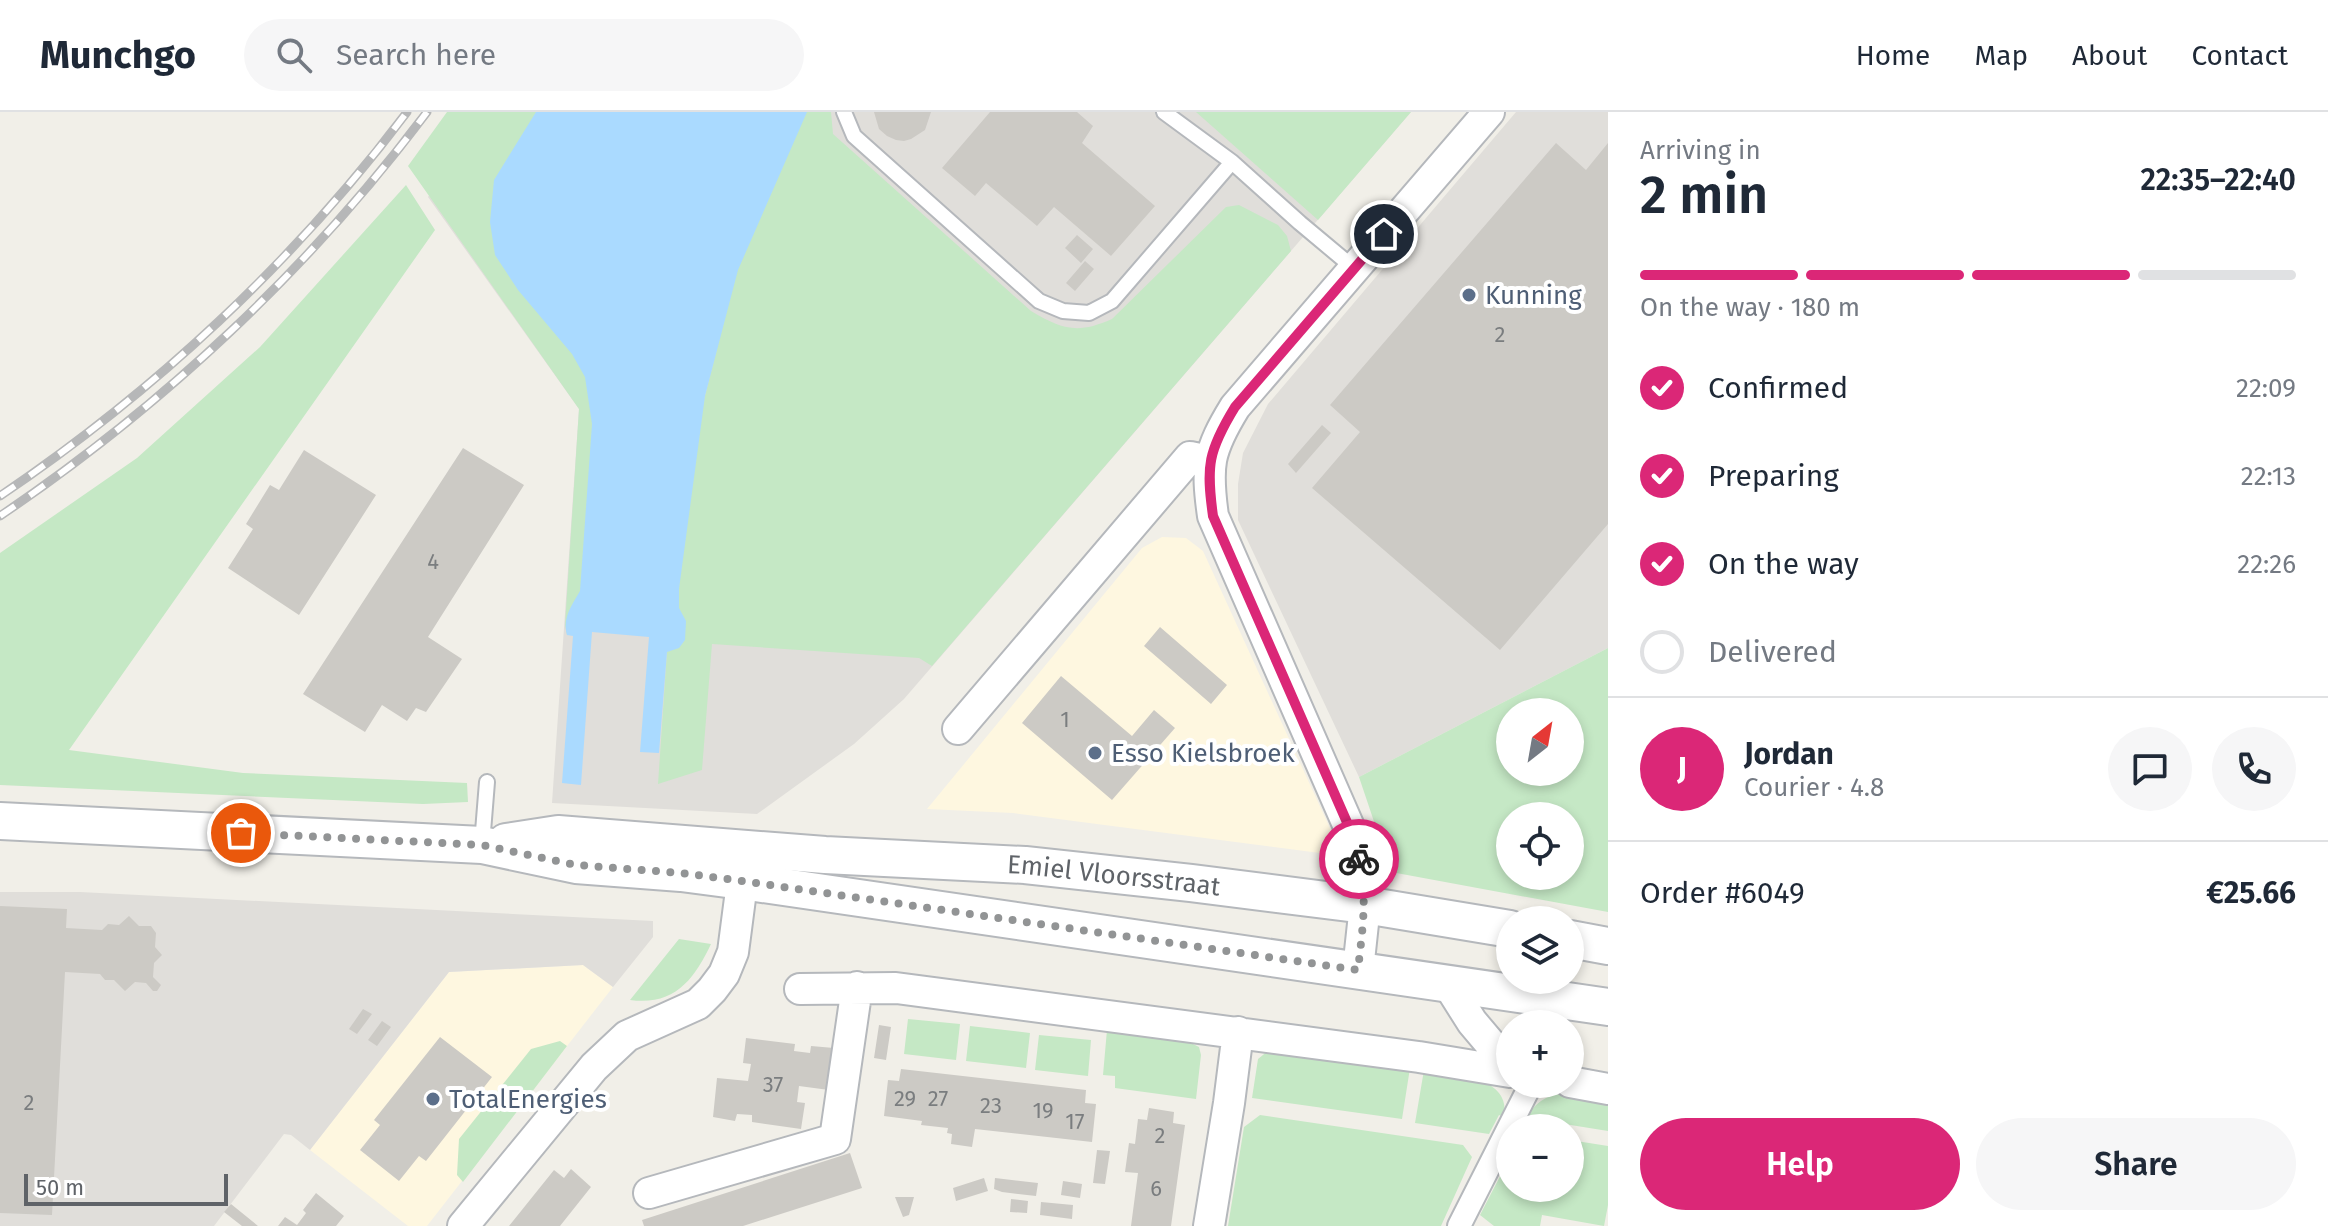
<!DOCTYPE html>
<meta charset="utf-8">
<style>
:root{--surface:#fff;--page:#f6f6f7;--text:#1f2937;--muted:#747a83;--line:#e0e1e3;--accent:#db2777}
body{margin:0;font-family:"Fira Sans",sans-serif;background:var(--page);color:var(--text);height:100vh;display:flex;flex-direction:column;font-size:30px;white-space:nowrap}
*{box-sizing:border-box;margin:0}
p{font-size:26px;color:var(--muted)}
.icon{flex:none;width:44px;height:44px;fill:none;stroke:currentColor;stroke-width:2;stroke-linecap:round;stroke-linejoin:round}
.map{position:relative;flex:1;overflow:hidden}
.drawer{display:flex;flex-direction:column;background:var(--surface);width:720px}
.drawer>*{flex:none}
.needle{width:52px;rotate:31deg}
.controls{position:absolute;left:1496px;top:586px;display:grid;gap:16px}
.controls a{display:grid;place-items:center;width:88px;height:88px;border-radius:50%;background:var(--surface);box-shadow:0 4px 12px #0003;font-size:40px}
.scale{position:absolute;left:24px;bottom:20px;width:204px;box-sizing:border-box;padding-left:8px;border:4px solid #5f6368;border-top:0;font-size:22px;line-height:28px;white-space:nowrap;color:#5f6368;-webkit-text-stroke:6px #fff;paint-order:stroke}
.pin{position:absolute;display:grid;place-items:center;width:68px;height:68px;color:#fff;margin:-34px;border:4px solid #fff;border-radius:50%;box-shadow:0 2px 8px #0007}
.courier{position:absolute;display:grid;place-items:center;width:80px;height:80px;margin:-40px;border:6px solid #db2777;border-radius:50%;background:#fff;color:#222;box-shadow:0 2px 10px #0007}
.overview em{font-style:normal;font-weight:600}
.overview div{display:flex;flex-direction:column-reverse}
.overview{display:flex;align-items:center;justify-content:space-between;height:136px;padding:0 32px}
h1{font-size:52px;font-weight:600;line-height:60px}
.bar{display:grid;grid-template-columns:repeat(4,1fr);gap:12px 8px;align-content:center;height:96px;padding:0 32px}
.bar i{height:10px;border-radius:6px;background:var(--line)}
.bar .active{background:var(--accent)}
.bar p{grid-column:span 4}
.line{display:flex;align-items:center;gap:20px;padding:0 32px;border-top:2px solid var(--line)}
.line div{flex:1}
.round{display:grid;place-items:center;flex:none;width:84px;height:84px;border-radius:42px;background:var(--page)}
ol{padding:0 32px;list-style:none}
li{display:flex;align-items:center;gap:24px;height:88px}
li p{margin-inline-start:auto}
li .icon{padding:8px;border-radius:50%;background:var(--accent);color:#fff;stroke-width:4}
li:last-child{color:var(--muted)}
li i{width:44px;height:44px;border:4px solid var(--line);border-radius:50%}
.action{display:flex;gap:16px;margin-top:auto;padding:16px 32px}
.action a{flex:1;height:92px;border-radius:48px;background:var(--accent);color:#fff;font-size:32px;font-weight:600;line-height:92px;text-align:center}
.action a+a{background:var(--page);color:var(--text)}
header{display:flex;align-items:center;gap:48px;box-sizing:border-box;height:112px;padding:0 40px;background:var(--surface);border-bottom:2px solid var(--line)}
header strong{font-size:38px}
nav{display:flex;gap:44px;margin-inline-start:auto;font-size:28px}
.search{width:560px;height:72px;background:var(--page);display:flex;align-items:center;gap:20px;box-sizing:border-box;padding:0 28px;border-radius:44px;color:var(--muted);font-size:30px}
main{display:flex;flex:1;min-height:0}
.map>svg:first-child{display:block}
.commercial{fill:#fef7e0}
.industrial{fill:#e0deda}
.green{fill:#c5e8c5;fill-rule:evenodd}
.water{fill:#aadaff}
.building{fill:#cccac5}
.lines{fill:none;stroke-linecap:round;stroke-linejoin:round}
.service-casing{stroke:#b5b8bc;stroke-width:18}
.pedestrian-casing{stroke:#b5b8bc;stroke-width:26}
.minor-casing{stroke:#b5b8bc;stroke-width:34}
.tertiary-casing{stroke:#b5b8bc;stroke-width:40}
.service{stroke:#fff;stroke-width:14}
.pedestrian{stroke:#fff;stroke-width:22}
.minor{stroke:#fff;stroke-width:30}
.tertiary{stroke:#fff;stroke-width:36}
.rail-casing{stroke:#b6b7b8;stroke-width:9}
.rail{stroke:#fff;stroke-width:6;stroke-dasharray:18;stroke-linecap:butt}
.done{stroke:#929495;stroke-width:8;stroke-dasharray:0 14.4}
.route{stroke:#db2777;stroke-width:10}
.service-dot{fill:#5c6f8a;stroke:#fff;stroke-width:3}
.labels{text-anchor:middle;stroke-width:8;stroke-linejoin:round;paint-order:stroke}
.number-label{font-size:22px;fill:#7a7d7f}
.service-label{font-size:26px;fill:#4e5e75;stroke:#fff;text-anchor:start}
.street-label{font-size:26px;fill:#5f6368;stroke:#fff}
</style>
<header>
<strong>Munchgo</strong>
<div class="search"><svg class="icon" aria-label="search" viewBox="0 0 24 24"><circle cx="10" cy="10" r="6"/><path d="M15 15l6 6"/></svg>Search here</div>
<nav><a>Home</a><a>Map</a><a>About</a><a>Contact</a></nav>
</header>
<main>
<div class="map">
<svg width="1608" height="1114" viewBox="0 0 1608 1114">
<rect width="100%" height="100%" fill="#f1efe8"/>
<path class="commercial" d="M1162,425L1186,426L1203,439L1334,725L1353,724L1358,746L1013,701L927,697L1142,436Z
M583,853L613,875L427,1114H408L310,1038L449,860Z"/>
<path class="industrial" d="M482,0H1411L904,587L854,632L757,702L552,691L579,297L428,85Z
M1516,0H1608V536L1359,665L1238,408V372L1243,341L1268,292Z
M0,780H80L653,809V825L613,875L583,853L449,860L310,1038L291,1023L284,1022L214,1114H0Z"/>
<path class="green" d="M447,0H562L608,275L592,520L567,523L565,513L579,297L408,54Z
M743,0H831L833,22L1031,199C1063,218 1078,222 1112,207L1226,95L1239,93L1278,113L1287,124L1291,139L932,554L919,546L712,532L702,658L658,672L667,539L660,463L718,232Z
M1196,0H1411L1318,108Z
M406,73L435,118L69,638L243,661L467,671L468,690L423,692L0,673V441L137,346L260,235Z
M1608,536V800L1391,760L1359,665ZM1510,600H1570V660H1510ZM1510,704H1570V764H1510Z
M679,827L711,832C694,868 674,894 630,888Z
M908,907L960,912L956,948L904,942Z
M970,914L1030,921L1026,956L966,949Z
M1107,918L1187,929L1199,935L1201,943L1196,987L1115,976V964L1103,963Z
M1039,923L1091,928L1088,964L1035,958Z
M560,929L567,934L463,1070L457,1063L459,1027L531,937Z
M1269,938L1410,956L1402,1007L1252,986L1258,947Z
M1424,958C1452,963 1512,963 1504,1005L1499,1003L1489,1022L1415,1011Z
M1554,982L1608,989V1019L1527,1006C1533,993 1541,988 1554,982Z
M1260,1003L1463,1033L1472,1045L1441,1114H1228L1244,1015Z
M1570,1028L1608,1034V1093L1604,1114L1542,1103L1540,1114H1494L1480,1103L1510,1045V1076H1570Z"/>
<path class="water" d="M536,0H807L738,158L705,284L679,477V496L686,509L685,528L679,536L667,540L659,641L640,640L649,525L592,520L581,673L562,671L573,524L567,523C562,506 572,493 580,479L592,312L585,265L572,242L518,178L495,143L490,110L494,68Z"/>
<path class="building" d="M874,0H931L925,18L911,27L904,29L896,28L887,24L879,17Z
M990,0H1077L1093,14L1082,31L1155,94L1111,144L1054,95L1037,114L986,71L975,84L942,56Z
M1556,31L1586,58L1608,31V412L1500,538L1312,376L1360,320L1330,293Z
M1077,123L1093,137L1081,151L1065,136Z
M1085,149L1094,157L1075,179L1066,171Z
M1322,313L1331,321L1296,361L1288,352Z
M463,336L524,373L428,525L462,547L426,600L416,596L407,609L382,593L365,620L303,582Z
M304,338L376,383L299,503L228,456L253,417L246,412L270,373L279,378Z
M1160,515L1227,573L1211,592L1144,534Z
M1061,564L1132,624L1154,598L1175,616L1112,688L1022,611Z
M0,794L67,797L66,816L102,818L108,812L119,813L129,804L139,814H151L156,821L155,835L162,843L154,851L153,865L161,873L157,879H153L146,871L135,870L125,879L114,868H105L100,862L65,860L52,1103L0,1101Z
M363,897L372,902L357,922L349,917Z
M382,909L391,915L377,934L368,928Z
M879,913L891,915L886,948L874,946Z
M440,925L492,965L426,1049L419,1044L399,1069L360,1038L380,1013L374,1008Z
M746,926L795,932L794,939L810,941L811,934L834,936L829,978L799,974L797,990L805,991L801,1017L752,1010V1003L737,1002L735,1009L713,1005L717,966L748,969L751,952L743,951Z
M901,957L1086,978L1085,991L1096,992L1092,1030L975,1017L972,1035L951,1032L952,1022L947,1021L948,1016L921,1013L922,1009L884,1004L888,968L899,969Z
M1149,996L1174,1000L1173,1011L1185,1013L1171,1114H1131L1138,1061L1125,1060L1129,1031L1135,1032L1138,1007L1147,1008Z
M1097,1038L1110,1039L1105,1072L1093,1071Z
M850,1041L862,1076L743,1114H644L642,1108Z
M571,1057L591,1075L560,1114H509L554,1058L564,1066Z
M984,1066L988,1079L956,1089L953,1076Z
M995,1066L1038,1071L1036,1084L1002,1080L994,1077Z
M1063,1069L1082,1072L1080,1086L1061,1083Z
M316,1081L344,1104L336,1114H278L285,1105L297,1113L306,1101L303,1098Z
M895,1085H914L909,1103L903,1105Z
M1011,1087L1028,1089L1027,1101L1010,1100Z
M1041,1090L1073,1093L1072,1107L1040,1103Z
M231,1092L258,1114H242L224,1100Z"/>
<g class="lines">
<g class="service-casing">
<path id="service" d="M844,0L854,24L1039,189L1063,199L1089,201L1112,189L1232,50
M1164,0L1232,50L1300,111L1355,157
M482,732L487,670"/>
</g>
<g class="pedestrian-casing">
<path id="pedestrian" d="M1459,1114L1531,972"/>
</g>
<g class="minor-casing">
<path id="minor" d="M958,617L1190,345L1209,349
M1358,858L1365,793L1363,765L1353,724L1213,404C1206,354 1208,339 1235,295L1489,0
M1448,872L1472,910L1510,955
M800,877L896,876L1419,945L1510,960
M1570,970L1608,977
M649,1081L835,1027L857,875
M463,1114L594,955L627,924L698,892L712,878L724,862L733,840L745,748
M1209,1114L1229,991L1238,920"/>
</g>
<g class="tertiary-casing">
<g id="tertiary">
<path d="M0,709L482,733L576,753L681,761L742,769L1608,895"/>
<path id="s1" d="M506,730L558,722L825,743L1025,753L1191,771L1365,793L1510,817"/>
<path d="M1570,827L1608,834"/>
</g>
</g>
<use href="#service" class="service"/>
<use href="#pedestrian" class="pedestrian"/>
<use href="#minor" class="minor"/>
<use href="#tertiary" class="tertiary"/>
<g class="rail-casing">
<path id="rail" d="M0,384C154,280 295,149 407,0
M0,404C163,294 309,157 427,0"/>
</g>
<use href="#rail" class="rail"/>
</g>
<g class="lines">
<path class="done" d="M241,721L482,733L576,753L681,761L742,769L1358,858C1362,820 1368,785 1359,747"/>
<path class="route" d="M1359,747L1353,724L1213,404C1206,354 1208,339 1235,295L1384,122"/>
</g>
<g class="service-dot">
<circle cx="1469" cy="183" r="8"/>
<circle cx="1095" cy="641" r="8"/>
<circle cx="433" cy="987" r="8"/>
</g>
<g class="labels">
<g class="number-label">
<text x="1500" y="230">2</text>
<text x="433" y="457">4</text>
<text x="1065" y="615">1</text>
<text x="773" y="980">37</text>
<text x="905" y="994">29</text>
<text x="938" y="994">27</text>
<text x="29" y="998">2</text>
<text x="991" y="1001">23</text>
<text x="1043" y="1006">19</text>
<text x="1075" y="1017">17</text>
<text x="1160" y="1031">2</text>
<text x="1156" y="1084">6</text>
</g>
<g class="service-label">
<text x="1485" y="192">Kunning</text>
<text x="1111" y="650">Esso Kielsbroek</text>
<text x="449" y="996">TotalEnergies</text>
</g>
<g class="street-label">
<text dy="9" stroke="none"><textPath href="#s1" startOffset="610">Emiel Vloorsstraat</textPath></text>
</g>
</g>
</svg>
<div class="controls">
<a><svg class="needle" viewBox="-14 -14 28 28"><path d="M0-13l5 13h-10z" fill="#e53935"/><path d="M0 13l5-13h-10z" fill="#747a83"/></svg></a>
<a><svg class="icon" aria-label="locate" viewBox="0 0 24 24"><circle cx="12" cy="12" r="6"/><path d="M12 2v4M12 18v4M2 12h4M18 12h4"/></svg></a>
<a><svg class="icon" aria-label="layers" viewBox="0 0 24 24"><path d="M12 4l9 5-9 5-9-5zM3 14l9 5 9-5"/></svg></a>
<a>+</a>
<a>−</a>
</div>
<div class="scale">50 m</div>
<div class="pin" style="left:241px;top:721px;background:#ea580c"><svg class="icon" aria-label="bag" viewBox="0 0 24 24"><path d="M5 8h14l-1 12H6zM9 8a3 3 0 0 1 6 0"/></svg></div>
<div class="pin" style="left:1384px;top:122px;background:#1f2937"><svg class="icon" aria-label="home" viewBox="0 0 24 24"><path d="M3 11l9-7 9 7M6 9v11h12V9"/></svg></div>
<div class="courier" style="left:1359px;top:747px"><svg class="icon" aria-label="bike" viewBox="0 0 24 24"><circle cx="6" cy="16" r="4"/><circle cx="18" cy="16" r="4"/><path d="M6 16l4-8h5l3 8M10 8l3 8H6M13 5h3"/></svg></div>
</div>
<section class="drawer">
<div class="overview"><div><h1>2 min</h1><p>Arriving in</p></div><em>22:35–22:40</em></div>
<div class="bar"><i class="active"></i><i class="active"></i><i class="active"></i><i></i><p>On the way · 180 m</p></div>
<ol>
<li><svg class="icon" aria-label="check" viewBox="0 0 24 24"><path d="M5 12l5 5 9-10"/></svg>Confirmed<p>22:09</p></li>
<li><svg class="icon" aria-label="check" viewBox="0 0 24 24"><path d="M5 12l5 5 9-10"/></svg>Preparing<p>22:13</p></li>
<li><svg class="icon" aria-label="check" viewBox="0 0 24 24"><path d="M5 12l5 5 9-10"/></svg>On the way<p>22:26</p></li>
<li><i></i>Delivered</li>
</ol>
<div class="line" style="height:144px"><b class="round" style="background:var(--accent);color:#fff">J</b><div><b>Jordan</b><p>Courier · 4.8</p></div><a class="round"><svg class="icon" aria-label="chat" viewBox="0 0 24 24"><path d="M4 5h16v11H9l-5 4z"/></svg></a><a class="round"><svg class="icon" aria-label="phone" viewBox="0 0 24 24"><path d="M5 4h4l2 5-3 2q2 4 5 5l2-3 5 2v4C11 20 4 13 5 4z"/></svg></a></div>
<div class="line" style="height:104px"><div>Order #6049</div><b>€25.66</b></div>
<div class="action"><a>Help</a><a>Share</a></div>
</section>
</main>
